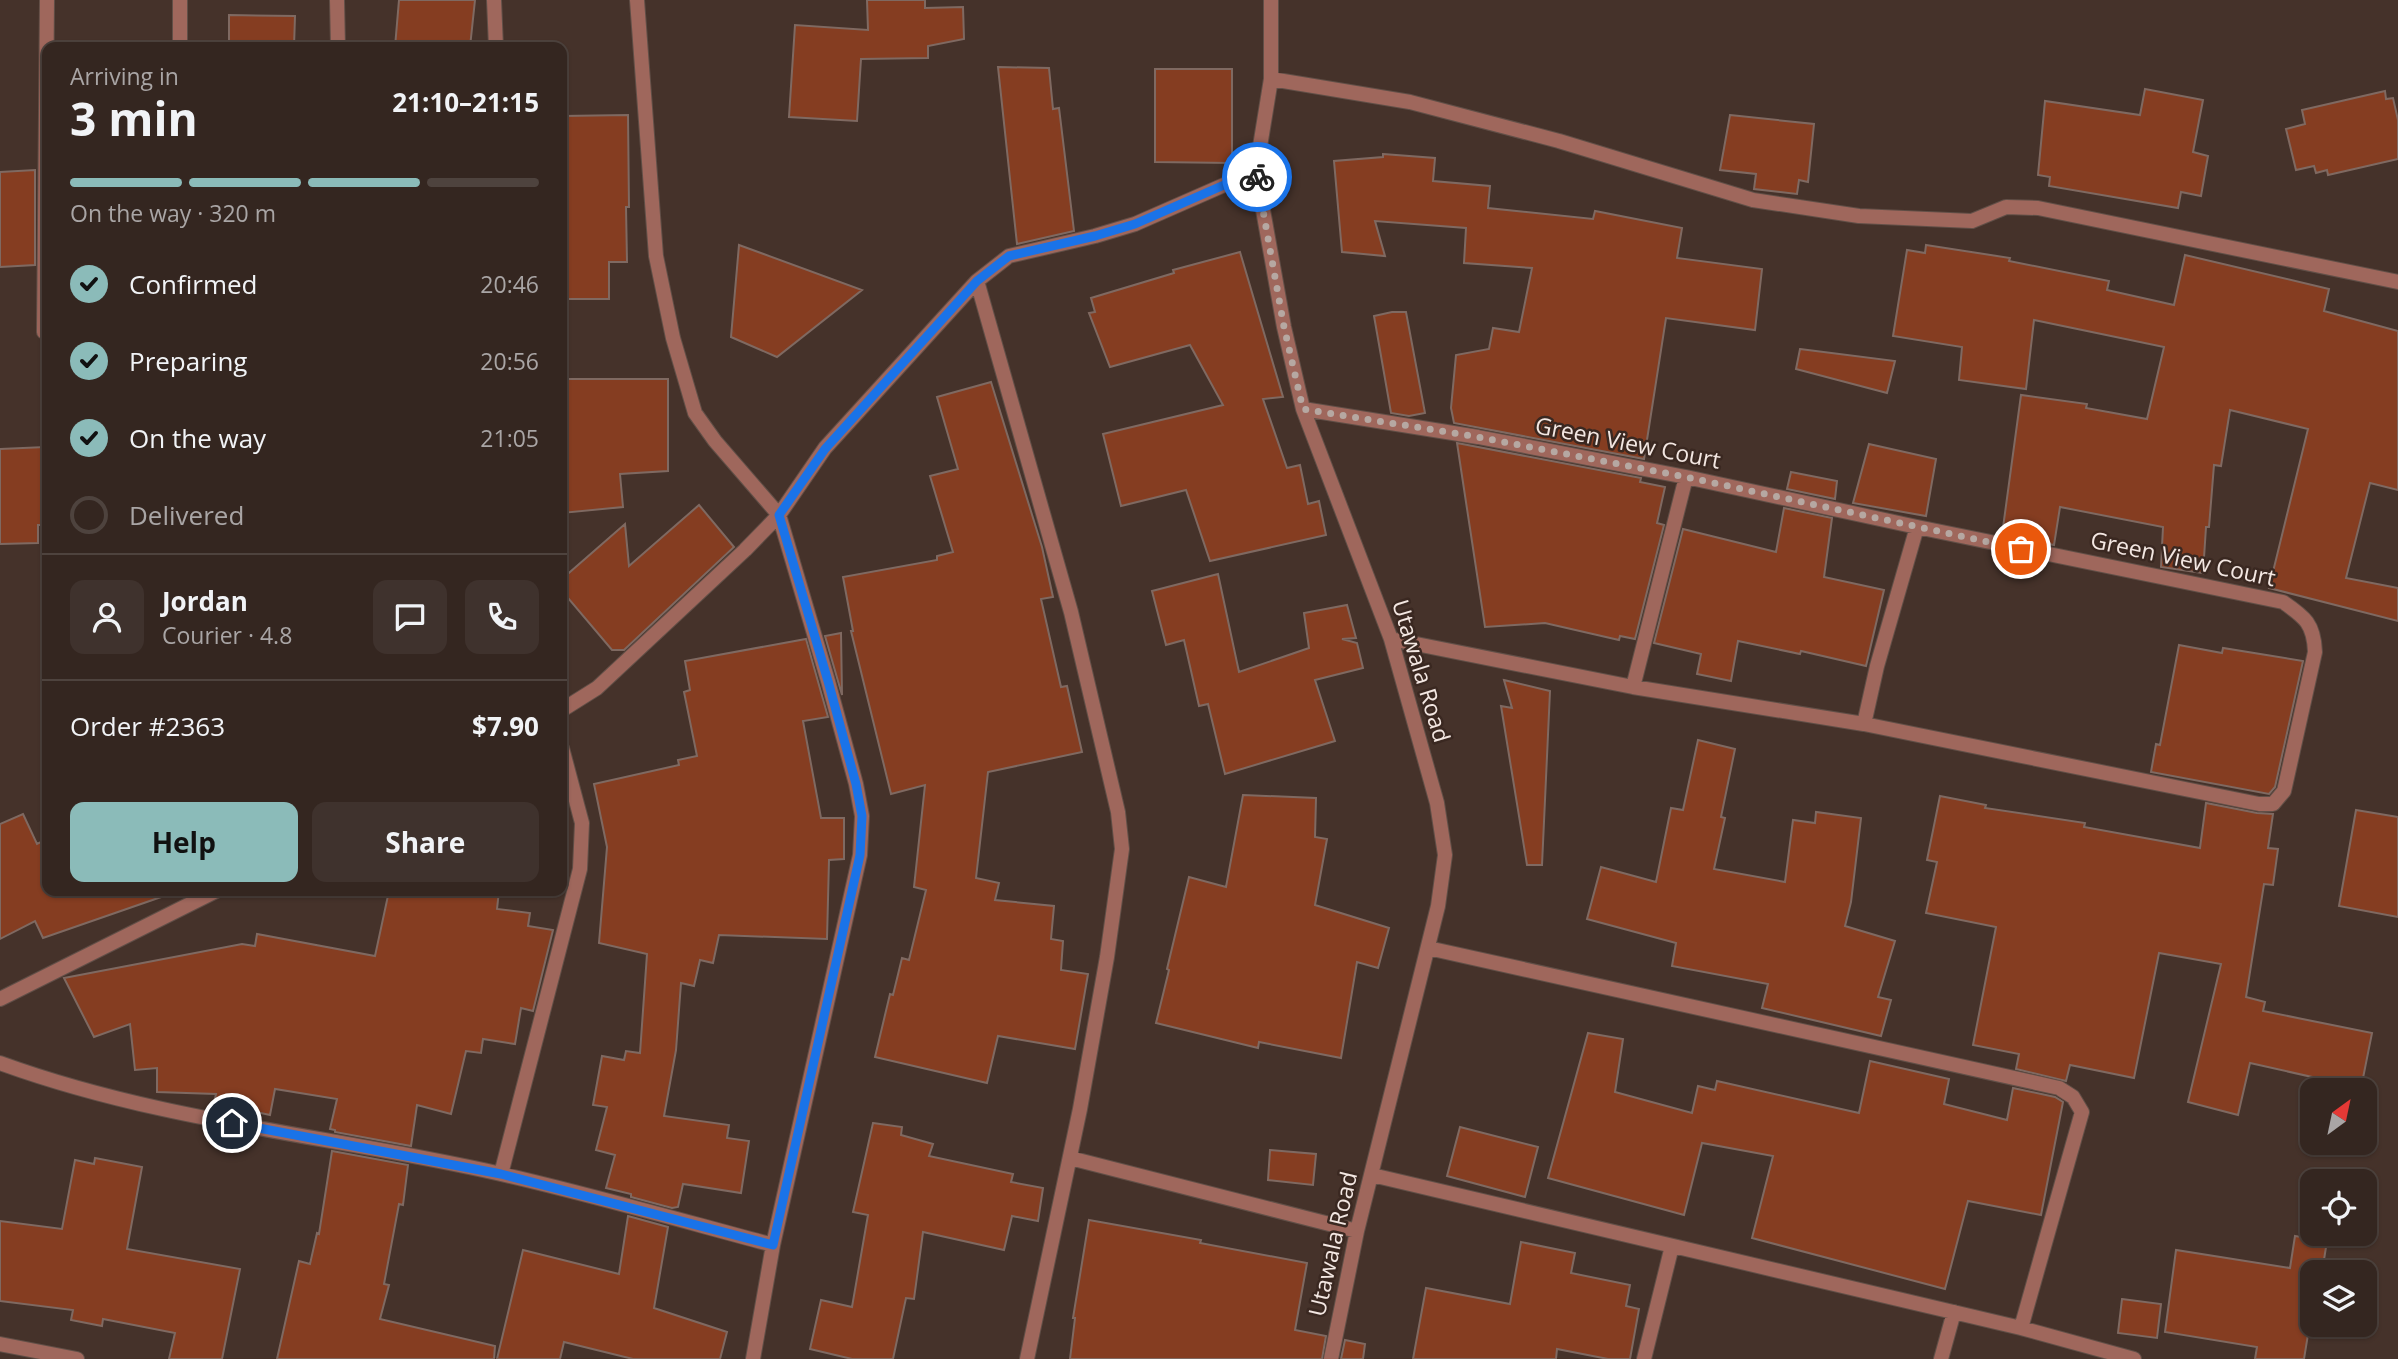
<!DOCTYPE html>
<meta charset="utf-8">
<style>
:root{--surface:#342620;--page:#3f322d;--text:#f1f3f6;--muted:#a9a5a5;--line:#4e433e;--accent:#8bbbb9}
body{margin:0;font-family:"Open Sans",sans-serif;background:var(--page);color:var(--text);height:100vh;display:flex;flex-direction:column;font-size:26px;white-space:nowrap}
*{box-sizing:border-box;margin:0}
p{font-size:23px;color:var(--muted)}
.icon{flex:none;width:38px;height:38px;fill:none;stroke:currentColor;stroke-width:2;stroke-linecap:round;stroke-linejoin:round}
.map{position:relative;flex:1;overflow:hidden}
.panel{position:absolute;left:42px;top:42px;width:525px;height:854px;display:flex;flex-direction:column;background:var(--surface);border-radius:14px;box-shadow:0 2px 5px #0004,0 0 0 2px var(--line)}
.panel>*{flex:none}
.needle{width:46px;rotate:33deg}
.controls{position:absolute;left:2300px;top:1078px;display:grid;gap:14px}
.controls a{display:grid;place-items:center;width:77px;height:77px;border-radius:14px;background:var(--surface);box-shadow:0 2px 5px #0004,0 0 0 2px var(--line);font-size:35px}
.pin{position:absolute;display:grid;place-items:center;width:60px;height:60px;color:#fff;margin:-30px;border:4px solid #fff;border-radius:50%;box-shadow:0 2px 7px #0007}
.courier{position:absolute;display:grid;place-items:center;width:70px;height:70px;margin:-35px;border:5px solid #1a73e8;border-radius:50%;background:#fff;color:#222;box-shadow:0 2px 9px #0007}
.headline em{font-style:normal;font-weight:700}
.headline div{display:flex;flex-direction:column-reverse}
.headline{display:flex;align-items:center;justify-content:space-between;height:119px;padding:0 28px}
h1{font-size:46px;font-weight:700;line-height:52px}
.bar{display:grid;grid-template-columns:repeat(4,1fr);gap:10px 7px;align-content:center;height:84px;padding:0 28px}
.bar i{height:9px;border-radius:5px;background:var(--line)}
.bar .current{background:var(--accent)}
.bar p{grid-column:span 4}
.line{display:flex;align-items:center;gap:18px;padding:0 28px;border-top:2px solid var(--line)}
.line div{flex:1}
.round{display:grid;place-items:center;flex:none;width:74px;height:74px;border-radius:14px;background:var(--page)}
ol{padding:0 28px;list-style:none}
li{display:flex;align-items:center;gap:21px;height:77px}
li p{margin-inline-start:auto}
li .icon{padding:7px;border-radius:50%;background:var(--accent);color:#111;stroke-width:4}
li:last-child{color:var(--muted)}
li i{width:38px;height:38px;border:4px solid var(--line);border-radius:50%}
.primary-button{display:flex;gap:14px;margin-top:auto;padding:14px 28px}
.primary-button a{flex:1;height:80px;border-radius:14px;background:var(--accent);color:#111;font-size:28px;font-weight:700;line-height:80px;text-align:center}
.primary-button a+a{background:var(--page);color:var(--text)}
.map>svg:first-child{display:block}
.building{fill:#853d21;stroke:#7f6961;stroke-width:2}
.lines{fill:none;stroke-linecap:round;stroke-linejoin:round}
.service-casing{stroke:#614f47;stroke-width:16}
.minor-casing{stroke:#614f47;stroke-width:16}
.service{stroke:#9f675c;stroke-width:14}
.minor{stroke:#9f675c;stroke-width:14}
.done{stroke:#b6a8a2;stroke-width:7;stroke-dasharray:0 12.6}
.route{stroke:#1a73e8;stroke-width:9}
.labels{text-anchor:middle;stroke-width:5;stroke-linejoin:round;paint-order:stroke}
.street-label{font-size:23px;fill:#f3e7e2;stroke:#3a2821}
</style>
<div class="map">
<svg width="2398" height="1359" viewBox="0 0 2398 1359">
<rect width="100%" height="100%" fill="#45322a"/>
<path class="building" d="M399,0H475L470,47H395Z
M867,0H925V8L963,7L964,39L928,46V58L861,59L857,121L789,117L795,25L868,30Z
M229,15L295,16L294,47H229Z
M998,67L1049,68L1053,109L1059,108L1074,231L1017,244Z
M1155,69H1232V163L1155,162Z
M2145,89L2203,100L2193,152L2208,156L2201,196L2181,192L2178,208L2049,186L2050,177L2038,175L2045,101L2140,115Z
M2385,91L2386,99L2393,98L2398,120V159L2328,175L2327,170L2316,173L2314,166L2296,170L2286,129L2305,124L2302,110Z
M628,115L629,207H626L627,262H609V299H562V116Z
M1730,115L1814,124L1808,182L1799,180L1797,194L1754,189L1756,174L1720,170Z
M1383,154L1435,158L1433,181L1490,186L1488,208L1593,219L1595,211L1682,228L1677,258L1762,269L1755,330L1666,318L1644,459L1454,423L1451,408L1456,355L1489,349L1493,328L1519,332L1532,268L1464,263L1466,228L1375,221L1385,256L1342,252L1334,161L1383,157Z
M35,170V265L0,267V172Z
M739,245L862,290L777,357L731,337Z
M1926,245L2010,258L2009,261L2109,281L2107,290L2174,305L2185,255L2329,289L2324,311L2398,331V490L2370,483L2346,578L2398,588V621L2269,588L2308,429L2230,410L2221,466L2214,465L2209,527H2206L2203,573L2161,567L2163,527L2060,507L2054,545L2002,535L2021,395L2087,404L2086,408L2147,419L2164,347L2034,320L2026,389L1959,380L1962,347L1893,336L1907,250L1925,253Z
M1240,252L1283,397L1263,399L1287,468L1300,465L1308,504L1319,501L1326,535L1210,561L1186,490L1121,506L1103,434L1223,405L1190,345L1110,367L1089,313L1095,312L1091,298L1174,273L1173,270Z
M1392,312H1406L1425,413L1409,416L1391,413L1374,316Z
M1800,349L1895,361L1887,393L1796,369Z
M567,379H668V471L620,474L623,507L562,513V412H567Z
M991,382L1042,547L1053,597L1041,599L1061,687L1067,686L1082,752L988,772L976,878L999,883L995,900L1054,906L1051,939L1063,941L1061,970L1088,974L1075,1049L998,1036L987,1083L875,1057L890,994L893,995L902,958L909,960L926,890L914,887L925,785L891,794L851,631H853L843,577L937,560V556L953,552L930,476L958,469L937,397Z
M1457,443L1641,478L1640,482L1665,487L1657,523L1664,525L1635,639L1620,636L1619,640L1545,623L1485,627Z
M1869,444L1936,459L1926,516L1853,503Z
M45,447L47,525H38V543L0,544V449Z
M1791,472L1837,481L1835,499L1787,489Z
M699,505L734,547L624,650H612L562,591V579L625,524L629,566Z
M1784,508L1832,518L1824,577L1884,590L1866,666L1801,651L1800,654L1738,641L1731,681L1697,674L1701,654L1654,643L1683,529L1776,552Z
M1218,574L1239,672L1309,648L1304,613L1347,605L1356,638L1342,639L1357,643L1363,668L1315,680L1335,741L1225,774L1208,704L1199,706L1184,640L1166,645L1152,591Z
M841,633L842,695L825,636Z
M806,639L828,717L803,721L821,818H844V859L829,860L827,939L719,935L713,963L700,960L694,986L681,983L676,1050L664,1116L729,1125L727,1138L749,1141L741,1193L683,1184L678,1207L672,1208L631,1197V1194L606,1188L615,1155L596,1150L607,1107L593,1105L602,1056L624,1060L626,1051L640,1053L647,954L599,943L607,847L594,784L679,765L678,760L697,756L684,692L690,690L685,661Z
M2179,645L2222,653L2223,648L2303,661L2275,787L2269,794L2151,772L2156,744L2160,745Z
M1504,680L1550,691L1542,865H1527L1501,706L1512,708Z
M1698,740L1735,749L1721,817L1725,818L1714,869L1785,882L1793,820L1815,823L1816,812L1861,818L1851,902L1845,926L1895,941L1878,997L1891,1000L1881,1036L1762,1008L1768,984L1672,966L1676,943L1587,919L1601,867L1656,882L1671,808L1683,810Z
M1243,795L1316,798L1315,837L1327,839L1315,905L1389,928L1378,968L1357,962L1341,1058L1259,1042L1258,1048L1156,1023L1169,970L1167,969L1189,877L1226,887Z
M1940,796L1986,805L1985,808L2085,823L2084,827L2200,848L2206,803L2257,813L2273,814L2268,848L2278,849L2273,885L2264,884L2246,997L2265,1002L2263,1011L2372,1033L2361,1088L2250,1063L2238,1115L2188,1102L2221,964L2159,953L2134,1078L2070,1065L2066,1081L2016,1069L2019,1054L1973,1045L1996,927L1926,913L1937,862L1927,860Z
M2356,810L2398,817V917L2339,906Z
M23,814L37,844L47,839V891H163L164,896L43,938L35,921L0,939V824Z
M389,891H499L497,909L530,913L528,926L553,930L533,1011L521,1008L515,1044L483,1039L481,1053L466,1051L451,1114L417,1105L411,1146L335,1132V1130L330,1129L337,1099L275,1089L270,1115L214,1103L216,1094L157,1092V1068L135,1070L130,1024L94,1037L64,978L242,944L255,946L257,934L375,956Z
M1588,1033L1623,1039L1615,1092L1692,1113L1698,1086L1715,1090L1717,1081L1859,1113L1870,1061L1949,1079L1944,1104L2007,1120L2013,1088L2055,1097L2063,1102L2041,1215L1968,1201L1945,1289L1752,1238L1773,1156L1702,1143L1684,1215L1548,1178Z
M873,1123L902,1127L901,1135L933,1144L929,1156L1013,1174L1011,1182L1043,1188L1038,1221L1012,1216L1004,1250L923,1232L914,1299L906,1298L893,1359H852L810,1349L821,1300L852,1307L868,1215L853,1212Z
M1460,1127L1538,1147L1525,1197L1447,1176Z
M1270,1150L1316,1154L1313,1185L1268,1180Z
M332,1151L408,1165L403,1205L399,1204L384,1284L389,1285L380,1319L495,1346L494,1359H277L299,1261L310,1264L317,1233L319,1234Z
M95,1158L142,1167L127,1249L240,1269L222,1359H169L175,1333L103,1319L102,1326L71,1320L73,1310L0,1301V1221L62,1229L75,1160L94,1164Z
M628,1216L668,1227L654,1308L727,1332L720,1359H633L564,1342L560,1359H497L523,1250L619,1274Z
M1089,1220L1201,1240L1200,1243L1307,1263L1295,1330L1326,1336L1322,1359H1070L1075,1318H1073Z
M2295,1236L2327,1241L2322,1272H2312V1310L2304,1359H2255L2257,1347L2165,1332L2176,1250L2290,1268Z
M1521,1242L1575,1253L1571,1273L1630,1285L1626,1306L1639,1309L1630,1359H1608L1557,1349L1556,1359H1413L1426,1288L1510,1304Z
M2122,1299L2161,1304L2157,1338L2118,1333Z
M1345,1340L1365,1344L1363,1359H1341Z"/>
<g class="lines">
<g class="service-casing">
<path id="service" d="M180,0V47"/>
</g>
<g class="minor-casing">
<path id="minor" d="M337,0L338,47
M494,0L496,47
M637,0L656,256L673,338L695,413L715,441L779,515L828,681L856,784L862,816L860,855L773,1245L753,1359
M1271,0V79L1256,171L1284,327L1303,409L1391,639L1437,803L1445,855L1438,906L1357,1231L1331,1359
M1271,79L1410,102L1559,141L1753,200L1859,216L1972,221L2006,207L2038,208L2398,282
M977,281L1071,612L1118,812L1122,849L1107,957L1080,1109L1027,1359
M44,332L47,0
M1303,409L1478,437L1686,477L1917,527L2283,602C2305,617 2314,624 2315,652L2284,791L2273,804H2259L1864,724L1633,687L1391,639
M1633,687L1686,477
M562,710L597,688L745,550L779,515L825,448L977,281L1009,256L1095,236L1135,224L1256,171
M1864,724L1877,666L1917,527
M1428,948L2059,1088L2073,1097L2082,1112L2021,1328
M0,999L216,891
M0,1063C162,1122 334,1136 501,1174C593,1195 683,1221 773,1245
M1070,1158L1357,1231
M501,1174L580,869L582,823L562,748
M1372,1175L2021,1328L2134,1359
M0,1344L77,1359
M1644,1359L1672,1246
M1941,1359L1954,1312"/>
</g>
<use href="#service" class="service"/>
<use href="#minor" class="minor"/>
</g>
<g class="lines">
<path class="done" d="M1257,177L1284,327L1303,409L1478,437L1686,477L2021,549"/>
<path class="route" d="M232,1123L501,1174L773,1245L860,855L862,816L856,784L828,681L779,515L825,449L977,281L1009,256L1095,236L1135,224L1256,171L1257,177"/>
</g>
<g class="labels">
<g class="street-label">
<text transform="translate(1628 443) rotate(11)" y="8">Green View Court</text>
<text transform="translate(2183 559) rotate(12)" y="8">Green View Court</text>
<text transform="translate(1421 671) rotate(73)" y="8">Utawala Road</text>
<text transform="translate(1333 1244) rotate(-77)" y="8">Utawala Road</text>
</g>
</g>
</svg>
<div class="controls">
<a><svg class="needle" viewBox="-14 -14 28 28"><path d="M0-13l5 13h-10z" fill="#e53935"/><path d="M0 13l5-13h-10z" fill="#a9a5a5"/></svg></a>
<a><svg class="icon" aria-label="locate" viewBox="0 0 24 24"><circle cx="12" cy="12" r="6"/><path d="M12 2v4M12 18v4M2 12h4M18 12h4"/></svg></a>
<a><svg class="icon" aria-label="layers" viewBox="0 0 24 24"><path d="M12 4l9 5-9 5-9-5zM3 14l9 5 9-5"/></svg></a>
</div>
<div class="pin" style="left:2021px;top:549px;background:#ea580c"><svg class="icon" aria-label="bag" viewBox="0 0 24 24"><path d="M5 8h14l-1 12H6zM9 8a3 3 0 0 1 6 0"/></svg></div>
<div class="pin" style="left:232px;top:1123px;background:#1f2937"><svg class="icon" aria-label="home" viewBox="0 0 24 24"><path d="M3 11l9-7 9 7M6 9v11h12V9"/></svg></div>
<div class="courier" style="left:1257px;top:177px"><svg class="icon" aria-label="bike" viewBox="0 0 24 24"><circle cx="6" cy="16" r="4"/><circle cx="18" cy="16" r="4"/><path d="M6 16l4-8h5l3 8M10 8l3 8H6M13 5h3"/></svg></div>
<section class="panel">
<div class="headline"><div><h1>3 min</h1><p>Arriving in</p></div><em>21:10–21:15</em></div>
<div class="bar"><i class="current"></i><i class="current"></i><i class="current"></i><i></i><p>On the way · 320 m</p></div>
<ol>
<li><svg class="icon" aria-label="check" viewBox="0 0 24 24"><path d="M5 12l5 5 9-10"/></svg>Confirmed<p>20:46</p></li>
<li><svg class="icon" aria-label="check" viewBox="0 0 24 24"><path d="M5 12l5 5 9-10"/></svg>Preparing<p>20:56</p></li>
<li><svg class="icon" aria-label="check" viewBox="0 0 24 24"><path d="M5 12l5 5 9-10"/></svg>On the way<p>21:05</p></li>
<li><i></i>Delivered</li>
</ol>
<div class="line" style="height:126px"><a class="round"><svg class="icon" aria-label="person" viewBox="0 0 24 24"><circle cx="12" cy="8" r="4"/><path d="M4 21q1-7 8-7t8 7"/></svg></a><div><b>Jordan</b><p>Courier · 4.8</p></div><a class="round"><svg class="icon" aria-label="chat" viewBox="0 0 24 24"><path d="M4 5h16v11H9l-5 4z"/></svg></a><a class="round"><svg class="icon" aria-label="phone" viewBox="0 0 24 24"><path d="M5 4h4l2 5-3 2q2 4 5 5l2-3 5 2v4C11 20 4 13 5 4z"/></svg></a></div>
<div class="line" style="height:91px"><div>Order #2363</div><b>$7.90</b></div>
<div class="primary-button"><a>Help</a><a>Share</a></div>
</section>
</div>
